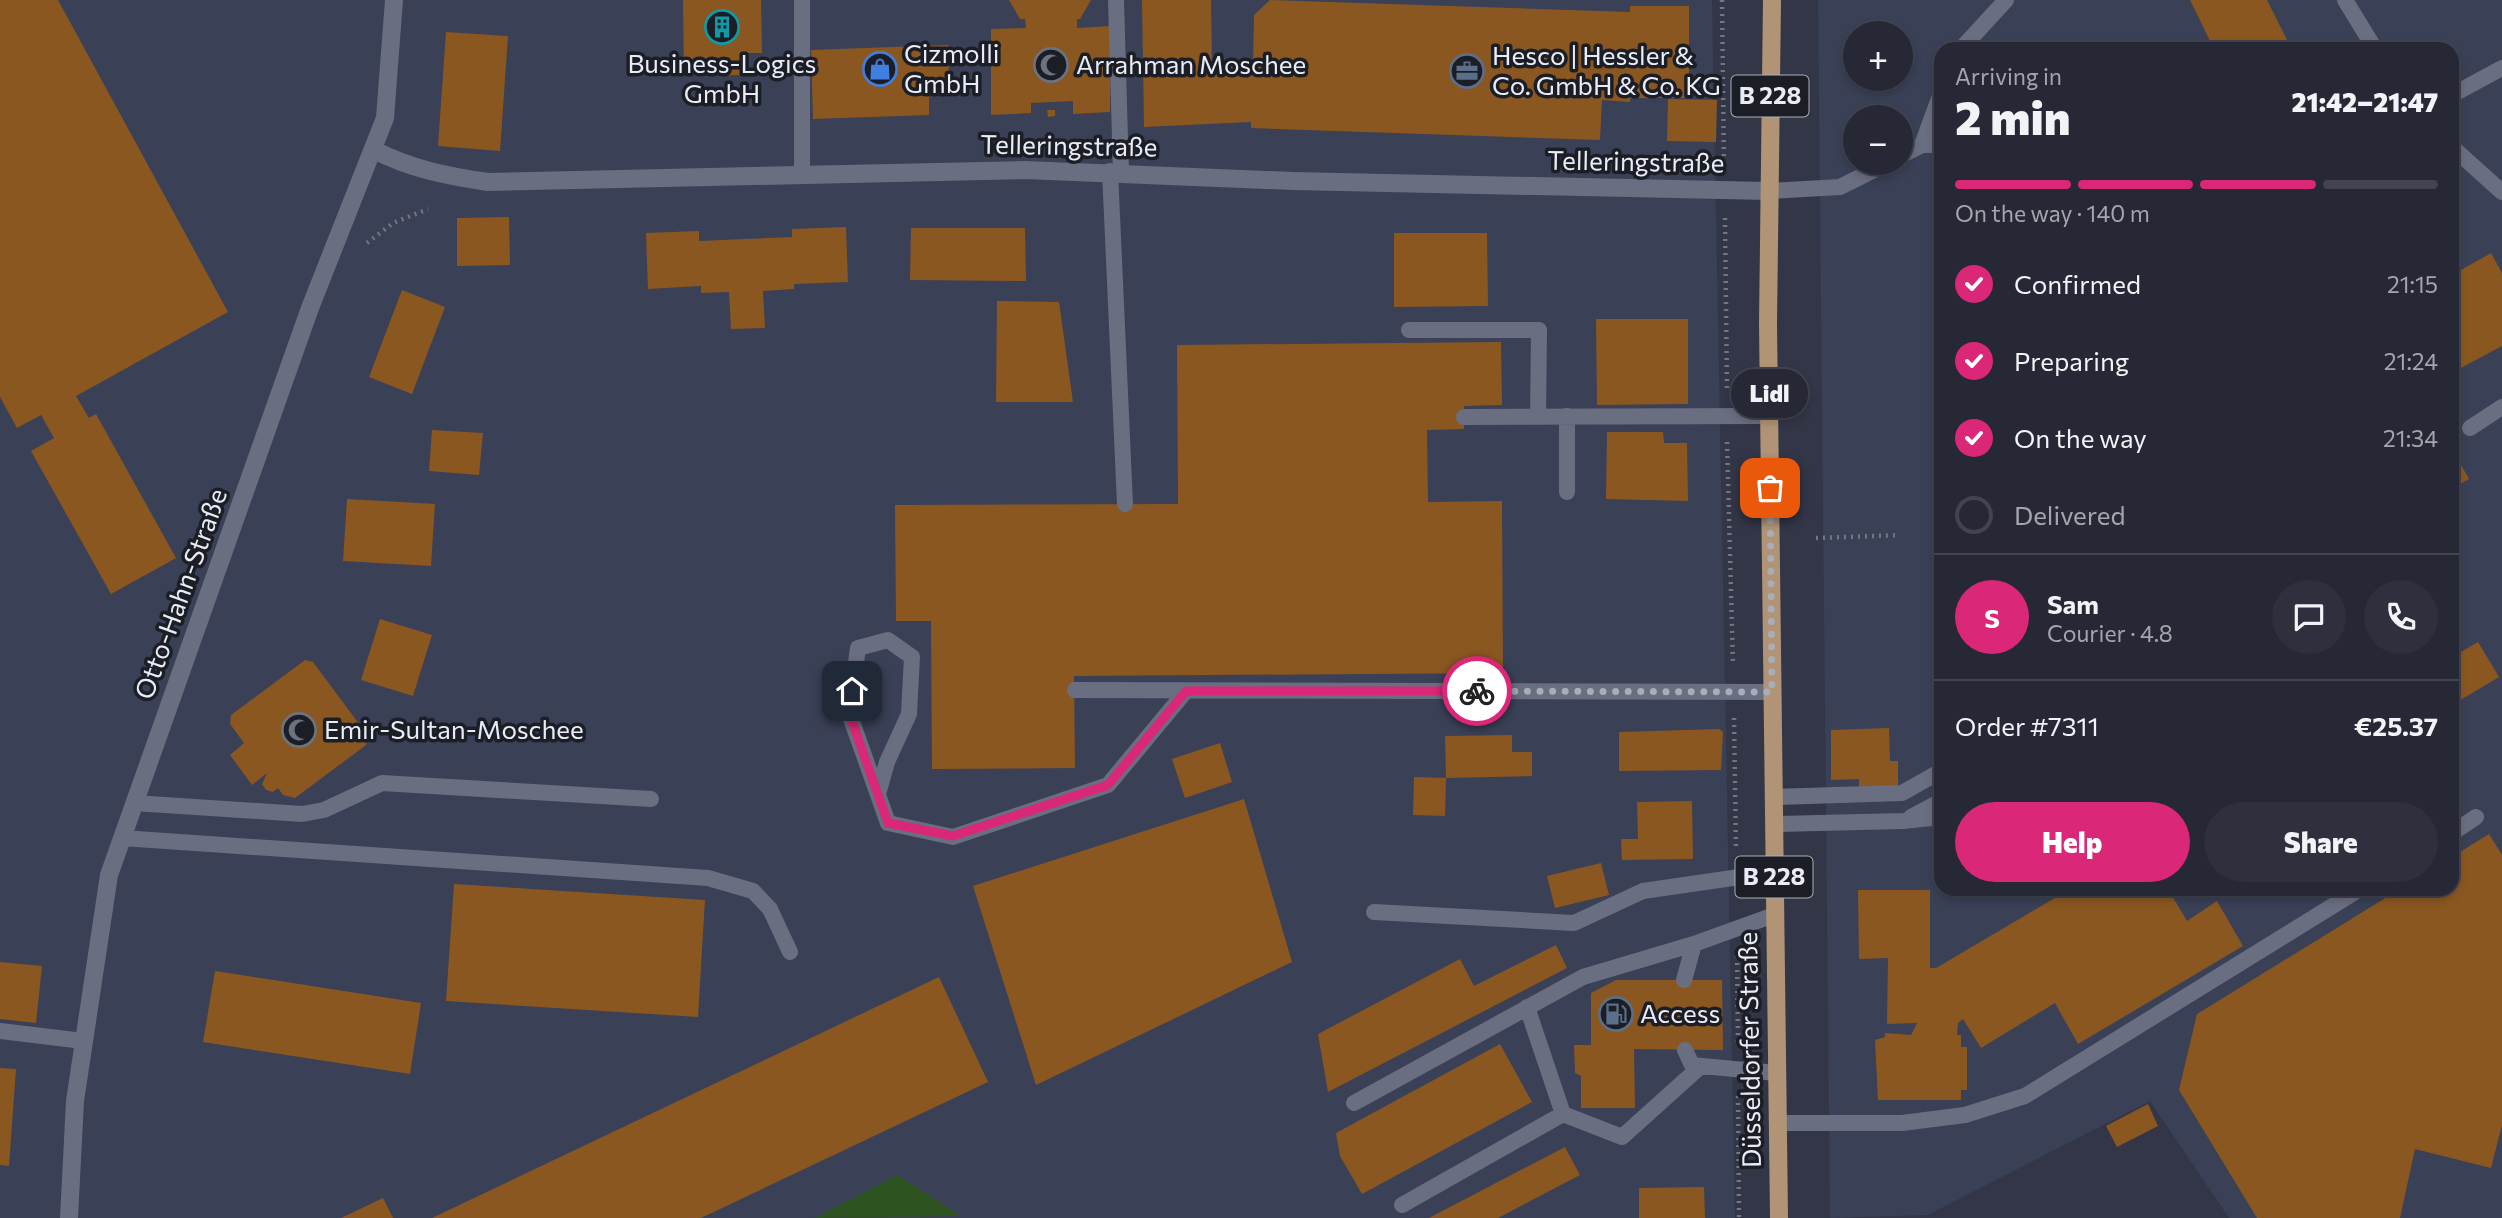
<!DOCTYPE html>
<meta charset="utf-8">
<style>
:root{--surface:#262835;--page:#2e303d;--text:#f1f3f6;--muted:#a4a6ad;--line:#424450;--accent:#db2777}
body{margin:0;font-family:Commissioner,sans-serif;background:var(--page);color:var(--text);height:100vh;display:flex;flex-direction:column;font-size:26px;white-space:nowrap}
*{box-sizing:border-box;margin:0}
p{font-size:23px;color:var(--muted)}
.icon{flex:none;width:38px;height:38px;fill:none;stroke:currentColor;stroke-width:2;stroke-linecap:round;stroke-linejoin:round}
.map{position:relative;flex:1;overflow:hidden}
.drawer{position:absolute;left:1934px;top:42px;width:525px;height:854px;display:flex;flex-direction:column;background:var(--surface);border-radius:21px;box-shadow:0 4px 10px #0003,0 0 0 2px var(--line)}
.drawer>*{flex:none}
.tools{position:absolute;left:1843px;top:21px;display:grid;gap:14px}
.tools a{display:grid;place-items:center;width:70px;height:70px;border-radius:50%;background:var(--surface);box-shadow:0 4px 10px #0003,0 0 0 2px var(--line);font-size:35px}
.pin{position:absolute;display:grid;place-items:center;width:60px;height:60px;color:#fff;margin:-30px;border-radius:14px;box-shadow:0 4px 10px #0006}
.courier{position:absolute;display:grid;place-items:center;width:70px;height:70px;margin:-35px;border:5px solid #db2777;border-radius:50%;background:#fff;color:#222;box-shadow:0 2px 9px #0007}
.bubble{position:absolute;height:49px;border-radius:24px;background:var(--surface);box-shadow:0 4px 10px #0003,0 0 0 2px var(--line);font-size:23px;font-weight:800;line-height:49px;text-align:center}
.headline em{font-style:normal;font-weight:800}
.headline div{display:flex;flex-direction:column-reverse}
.headline{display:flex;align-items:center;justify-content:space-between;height:119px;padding:0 21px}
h1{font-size:46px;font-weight:800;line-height:52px}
.bar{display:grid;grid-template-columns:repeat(4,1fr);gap:10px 7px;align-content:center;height:84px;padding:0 21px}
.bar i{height:9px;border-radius:5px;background:var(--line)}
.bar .active{background:var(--accent)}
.bar p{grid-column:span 4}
.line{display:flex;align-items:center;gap:18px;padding:0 21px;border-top:2px solid var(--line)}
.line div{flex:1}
.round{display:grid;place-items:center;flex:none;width:74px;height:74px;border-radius:37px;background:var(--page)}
ol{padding:0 21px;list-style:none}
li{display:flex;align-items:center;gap:21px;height:77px}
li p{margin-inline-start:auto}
li .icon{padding:7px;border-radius:50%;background:var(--accent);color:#fff;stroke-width:4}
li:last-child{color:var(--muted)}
li i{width:38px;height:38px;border:4px solid var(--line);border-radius:50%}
.action{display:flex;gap:14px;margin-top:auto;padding:14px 21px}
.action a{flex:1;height:80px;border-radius:42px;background:var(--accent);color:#fff;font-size:28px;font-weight:800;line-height:80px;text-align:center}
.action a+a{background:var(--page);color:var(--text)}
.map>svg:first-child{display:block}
.built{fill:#3a4056;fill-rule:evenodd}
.green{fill:#2c5320}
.building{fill:#8a5721}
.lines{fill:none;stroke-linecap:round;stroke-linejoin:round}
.path{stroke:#727684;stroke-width:4.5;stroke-dasharray:2 5;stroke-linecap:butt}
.lane{stroke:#6a6e81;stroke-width:16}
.street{stroke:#6a6e81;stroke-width:18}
.primary{stroke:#b19475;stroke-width:18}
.done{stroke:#a9acb9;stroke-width:7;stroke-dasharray:0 12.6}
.route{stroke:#db2777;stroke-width:9}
.labels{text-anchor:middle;stroke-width:7;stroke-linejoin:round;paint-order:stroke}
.shield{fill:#1c1e26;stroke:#acaeb8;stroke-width:2}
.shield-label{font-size:24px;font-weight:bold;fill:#e9ecf6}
.poi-label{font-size:26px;fill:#e9ecf6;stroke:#1c1e26;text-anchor:start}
.street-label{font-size:26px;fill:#e9ecf6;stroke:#1c1e26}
</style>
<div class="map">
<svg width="2502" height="1218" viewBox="0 0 2502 1218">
<rect width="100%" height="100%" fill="#323647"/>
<path class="built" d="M0,0H1712L1735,1218H0Z
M1818,0H2502V1218H2229L2150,1101L1928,1215L1830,1218ZM1855,33H1900V79H1855ZM1941,49H2452V889H1941ZM1855,117H1900V163H1855Z"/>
<path class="green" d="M897,1175L961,1216L815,1218Z"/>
<path class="building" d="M0,0H58L228,312L76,396L89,418L96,414L176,558L111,594L31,451L54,438L41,415L17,428L0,397Z
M683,0H761L762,53H741V75H684Z
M1009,0H1091L1080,19H1077V28L1111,26L1110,112L1073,114V101L1031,103V113L991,115V29L1026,28L1025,19H1020Z
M1142,0H1211L1212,64L1253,65L1254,15L1270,0L1630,12V6H1689V98H1630V102L1602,100L1600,140L1251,128V122L1144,127Z
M2190,0H2267L2290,46L2285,49H2214Z
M446,32L508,36L500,151L438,146Z
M948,45L949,89L929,90V115L813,119L811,50Z
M1668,99L1717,100L1716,142L1667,141Z
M1047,110H1055V116L1048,117Z
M509,217L510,265L457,266V218Z
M846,227L848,282L794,284V289L763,291L765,328L731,329L729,292L701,293V286L648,289L646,233L699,231V241L792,237V229Z
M911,228H1025L1026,281L910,280Z
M1394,233H1487L1488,306L1394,307Z
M2491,253L2502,273V346L2457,370L2452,361V275Z
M402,290L445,307L412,394L369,377Z
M997,301L1059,302L1073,402H996Z
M1596,319H1688V404L1597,405Z
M1501,342L1502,405L1464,406V429L1427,430L1428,502L1502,501L1503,673L1074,676L1075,768L932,769L931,621H896L895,505L1178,504L1177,345Z
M432,430L483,433L479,475L429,471Z
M1607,432H1663L1664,443H1687L1688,501L1606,499Z
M2452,449L2469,479L2452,489Z
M347,499L435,504L431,566L343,561Z
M380,619L432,635L413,696L361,680Z
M2478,642L2499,677L2452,705V657Z
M305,660L313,662L368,736L366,745L295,798L283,795L278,788L273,792L266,790L262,784L267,773L252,785L230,755L244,743L230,724L231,715Z
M1889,728L1890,761H1898V788L1859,787V779L1831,780V730Z
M1719,729L1723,732L1721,770L1619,771V732Z
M1512,735V752H1532V776L1446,778L1445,736Z
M1220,743L1232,782L1185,798L1172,759Z
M1414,777L1446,778L1445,816L1413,815Z
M1244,799L1292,962L1036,1085L973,886Z
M1692,801L1693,859L1622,860L1621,839H1638L1637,802Z
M2489,834L2502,855V1125L2491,1168L2415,1149L2400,1218H2257L2179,1090L2197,1014L2400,889H2452V857Z
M1601,863L1609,895L1555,908L1547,876Z
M454,884L705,900L698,1017L446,1001Z
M2070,889H2168L2187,921L2217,901L2243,946L2078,1044L2055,1003L1981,1048L1963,1019L1958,1023L1957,1035H1961V1047H1967V1090H1961V1100H1878L1875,1040L1885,1037V1033L1911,1035L1917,1023L1887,1024L1888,958L1859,959L1858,890H1930V968H1936Z
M1556,945L1567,968L1328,1092L1318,1034L1460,959L1474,986Z
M0,962L42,966L36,1023L0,1019Z
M215,971L421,1003L410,1074L203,1042Z
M939,977L988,1082L701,1218H432Z
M1616,980H1722L1723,1050L1634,1049L1635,1108H1581V1076L1575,1073L1574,1045H1591V993Z
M1500,1044L1532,1102L1362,1194L1340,1156L1336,1133Z
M0,1068L16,1069L9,1166L0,1165Z
M2148,1104L2158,1126L2117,1147L2106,1126Z
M1565,1147L1580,1175L1498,1218H1429Z
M1704,1187L1705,1218H1639V1188Z
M383,1198L393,1218H341Z"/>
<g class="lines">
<path class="path" d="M1722,0L1724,164
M1725,218L1727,391
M367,243L393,223L428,209
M1727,442L1733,664
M1816,538L1899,535
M1734,718L1736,849
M1737,956L1738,1042
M1738,1096L1739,1218"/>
<path class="lane" d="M1116,0L1121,172
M2345,0L2375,49
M1961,49L2006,0
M2452,95L2502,68
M1922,145L1941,93
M2452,147L2502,192
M1900,156L1922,145H1941
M1110,171L1125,504
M802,173V0
M1768,191L1840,187L1888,163
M1409,330H1539L1538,417
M1567,416V492
M1464,417L1769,416
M2470,428L2502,407
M1075,690L1772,692
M878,794L887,762L909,714L912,657L888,640L858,648L849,713L888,823L953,837L1108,785L1186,691
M1774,797L1902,793L1941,771
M134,803L302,814L324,810L382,783L651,799
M1911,817L1941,801
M1774,824L1903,821L1941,817
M2452,833L2476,817
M122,838L708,878L753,891L770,909L790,952
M1374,912L1574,923L1643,891L1774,872
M1684,980L1694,944L1774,915
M1527,1007L1563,1114
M0,1031L83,1041
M1685,1050L1692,1065L1776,1073
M1354,1103L1583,977L1694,944
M1777,1123H1902L1965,1115L2025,1096L2360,889
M1402,1205L1563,1114L1622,1137L1701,1066"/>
<path class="street" d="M374,150C411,169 447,176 488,182L1025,170L1293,181L1768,191
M69,1218L75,1101L109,875L310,308L385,118L394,0"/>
<path class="primary" d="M1772,0L1768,324L1779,1218"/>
</g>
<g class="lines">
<path class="done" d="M1477,691L1772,692L1770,488"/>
<path class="route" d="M852,691L849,713L888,823L953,836L1108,785L1186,691H1477"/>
</g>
<defs>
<g id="building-ring" transform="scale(1.75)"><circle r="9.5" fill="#1c1e26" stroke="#0f9aa8" stroke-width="1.5"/><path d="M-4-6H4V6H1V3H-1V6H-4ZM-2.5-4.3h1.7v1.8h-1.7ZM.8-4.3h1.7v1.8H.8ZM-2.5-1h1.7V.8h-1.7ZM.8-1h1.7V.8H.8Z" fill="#0f9aa8"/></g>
<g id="mosque-ring" transform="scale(1.75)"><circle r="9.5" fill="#1c1e26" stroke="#6b7280" stroke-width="1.5"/><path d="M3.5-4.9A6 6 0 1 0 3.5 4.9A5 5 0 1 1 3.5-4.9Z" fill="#6b7280"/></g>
<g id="shop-ring" transform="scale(1.75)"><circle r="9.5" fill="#1c1e26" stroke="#3f7fe0" stroke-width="1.5"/><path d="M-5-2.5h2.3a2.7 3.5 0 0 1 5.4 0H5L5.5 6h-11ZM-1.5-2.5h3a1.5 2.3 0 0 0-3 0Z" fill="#3f7fe0"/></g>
<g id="office-ring" transform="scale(1.75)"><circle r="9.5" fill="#1c1e26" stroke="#5c6f8a" stroke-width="1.5"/><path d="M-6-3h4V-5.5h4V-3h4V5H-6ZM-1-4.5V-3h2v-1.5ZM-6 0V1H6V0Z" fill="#5c6f8a"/></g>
<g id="fuel-ring" transform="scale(1.75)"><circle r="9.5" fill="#1c1e26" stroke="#5c6f8a" stroke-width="1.5"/><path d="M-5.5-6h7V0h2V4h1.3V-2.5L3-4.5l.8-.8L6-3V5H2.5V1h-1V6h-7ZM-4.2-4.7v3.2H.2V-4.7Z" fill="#5c6f8a"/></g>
</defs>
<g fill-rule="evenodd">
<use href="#building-ring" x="722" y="27"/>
<use href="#mosque-ring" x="1051" y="65"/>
<use href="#shop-ring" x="880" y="69"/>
<use href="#office-ring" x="1467" y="71"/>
<use href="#mosque-ring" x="299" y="730"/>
<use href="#fuel-ring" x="1616" y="1014"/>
</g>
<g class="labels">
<g class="shield">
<rect x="1731.5" y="75.5" width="77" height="41" rx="5"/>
<rect x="1735.5" y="856.5" width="77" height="41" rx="5"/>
</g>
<g class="shield-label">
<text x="1770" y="104">B 228</text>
<text x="1774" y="885">B 228</text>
</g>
<g class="poi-label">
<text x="904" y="63">Cizmolli<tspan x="904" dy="30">GmbH</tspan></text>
<text x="1492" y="65">Hesco | Hessler &amp;<tspan x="1492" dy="30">Co. GmbH &amp; Co. KG</tspan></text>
<text x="722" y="73" text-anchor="middle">Business-Logics<tspan x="722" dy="30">GmbH</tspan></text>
<text x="1076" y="74">Arrahman Moschee</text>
<text x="324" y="739">Emir-Sultan-Moschee</text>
<text x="1640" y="1023">Access</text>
</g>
<g class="street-label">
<text transform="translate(1069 146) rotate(1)" y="9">Telleringstraße</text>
<text transform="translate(1636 162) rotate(1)" y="9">Telleringstraße</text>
<text transform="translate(181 594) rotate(-70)" y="9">Otto-Hahn-Straße</text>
<text transform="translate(1750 1050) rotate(-91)" y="9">Düsseldorfer Straße</text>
</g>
</g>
</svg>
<div class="tools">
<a>+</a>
<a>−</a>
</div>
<div class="pin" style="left:1770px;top:488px;background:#ea580c"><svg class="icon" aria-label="bag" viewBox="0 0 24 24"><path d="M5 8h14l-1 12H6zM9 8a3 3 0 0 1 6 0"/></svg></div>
<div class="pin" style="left:852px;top:691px;background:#1f2937"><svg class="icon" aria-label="home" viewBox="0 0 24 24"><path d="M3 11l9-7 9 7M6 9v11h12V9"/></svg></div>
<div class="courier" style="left:1477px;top:691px"><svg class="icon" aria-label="bike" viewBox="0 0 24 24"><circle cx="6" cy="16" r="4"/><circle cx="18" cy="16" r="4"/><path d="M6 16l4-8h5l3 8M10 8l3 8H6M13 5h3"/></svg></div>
<div class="bubble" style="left:1731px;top:369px;width:77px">Lidl</div>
<section class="drawer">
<div class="headline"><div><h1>2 min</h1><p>Arriving in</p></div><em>21:42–21:47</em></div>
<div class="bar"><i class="active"></i><i class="active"></i><i class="active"></i><i></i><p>On the way · 140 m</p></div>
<ol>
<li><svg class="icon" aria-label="check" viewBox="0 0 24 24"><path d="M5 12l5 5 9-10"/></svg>Confirmed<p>21:15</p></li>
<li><svg class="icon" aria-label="check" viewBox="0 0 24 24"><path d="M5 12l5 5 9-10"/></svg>Preparing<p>21:24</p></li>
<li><svg class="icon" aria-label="check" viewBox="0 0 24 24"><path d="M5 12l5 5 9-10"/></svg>On the way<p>21:34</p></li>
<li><i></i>Delivered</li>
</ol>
<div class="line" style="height:126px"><b class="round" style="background:var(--accent);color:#fff">S</b><div><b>Sam</b><p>Courier · 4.8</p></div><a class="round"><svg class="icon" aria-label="chat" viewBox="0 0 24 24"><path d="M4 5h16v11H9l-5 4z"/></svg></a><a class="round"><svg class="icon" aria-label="phone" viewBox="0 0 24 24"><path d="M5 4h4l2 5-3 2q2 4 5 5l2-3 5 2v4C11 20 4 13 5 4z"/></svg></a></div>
<div class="line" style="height:91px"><div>Order #7311</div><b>€25.37</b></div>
<div class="action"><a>Help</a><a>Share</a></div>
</section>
</div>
